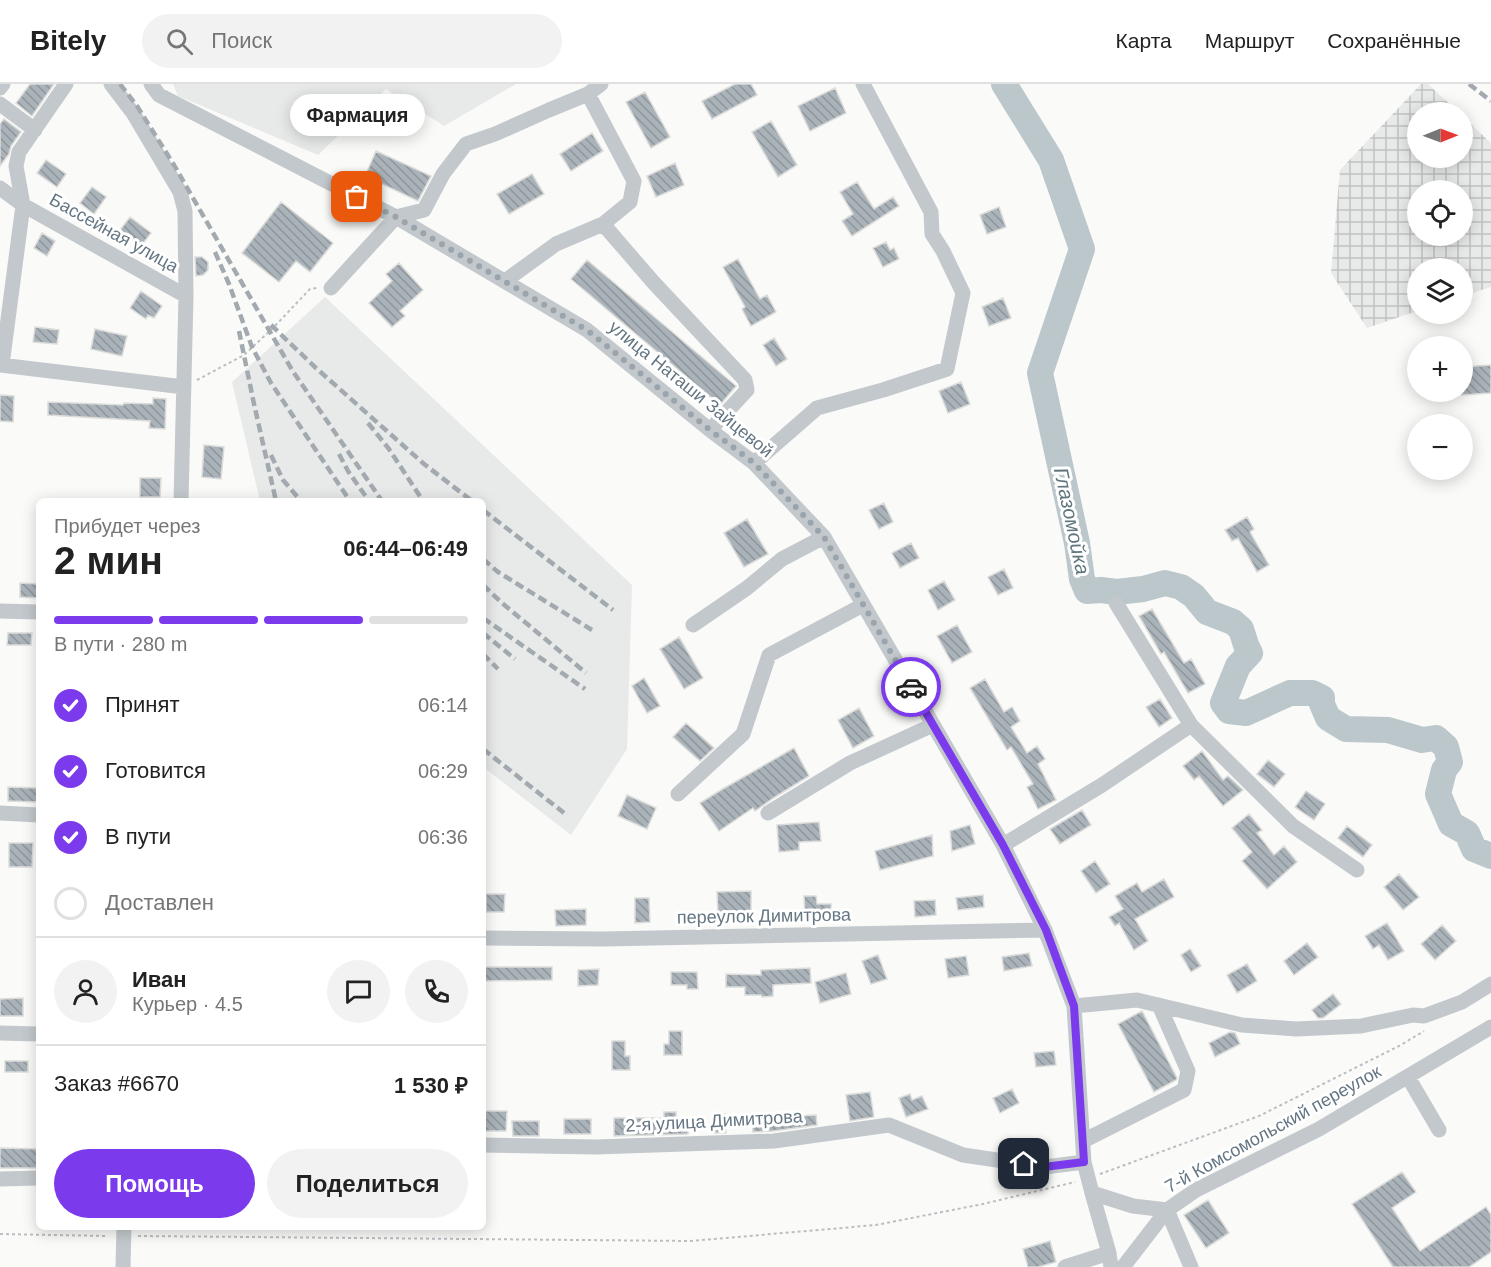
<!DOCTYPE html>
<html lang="ru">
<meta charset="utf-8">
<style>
:root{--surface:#fff;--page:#f2f2f2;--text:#222;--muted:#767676;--line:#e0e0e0;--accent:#7c3aed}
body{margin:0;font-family:Helvetica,sans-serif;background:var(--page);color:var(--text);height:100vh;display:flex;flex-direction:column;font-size:22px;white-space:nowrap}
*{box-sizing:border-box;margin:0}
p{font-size:20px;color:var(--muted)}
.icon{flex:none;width:33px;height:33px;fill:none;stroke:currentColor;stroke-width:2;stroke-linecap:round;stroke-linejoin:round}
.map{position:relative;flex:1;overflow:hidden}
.panel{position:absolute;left:36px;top:414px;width:450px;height:732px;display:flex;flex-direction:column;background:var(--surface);border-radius:9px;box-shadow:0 3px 15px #0003}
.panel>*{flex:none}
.needle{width:39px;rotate:89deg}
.tools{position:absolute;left:1407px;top:18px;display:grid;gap:12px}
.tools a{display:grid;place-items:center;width:66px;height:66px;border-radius:50%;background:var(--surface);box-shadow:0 3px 15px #0003;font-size:30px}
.pin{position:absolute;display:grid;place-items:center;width:51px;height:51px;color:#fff;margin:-26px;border-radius:12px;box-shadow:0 3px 9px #0006}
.courier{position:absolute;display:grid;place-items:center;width:60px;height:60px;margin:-30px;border:4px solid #7c3aed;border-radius:50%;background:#fff;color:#222;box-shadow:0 2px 8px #0007}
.bubble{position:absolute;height:42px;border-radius:21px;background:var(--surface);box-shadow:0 3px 15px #0003;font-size:20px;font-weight:700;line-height:42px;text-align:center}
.summary em{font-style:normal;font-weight:700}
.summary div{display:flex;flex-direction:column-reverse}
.summary{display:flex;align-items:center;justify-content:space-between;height:102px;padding:0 18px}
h1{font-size:39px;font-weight:700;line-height:45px}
.bar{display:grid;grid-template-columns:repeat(4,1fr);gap:9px 6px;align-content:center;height:72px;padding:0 18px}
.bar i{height:8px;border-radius:4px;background:var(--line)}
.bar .selected{background:var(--accent)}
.bar p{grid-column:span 4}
.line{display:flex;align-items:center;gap:15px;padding:0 18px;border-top:2px solid var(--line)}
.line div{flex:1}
.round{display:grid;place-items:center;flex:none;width:63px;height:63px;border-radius:32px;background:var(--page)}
ol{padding:0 18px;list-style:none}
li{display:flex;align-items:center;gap:18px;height:66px}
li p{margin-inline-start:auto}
li .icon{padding:6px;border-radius:50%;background:var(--accent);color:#fff;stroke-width:4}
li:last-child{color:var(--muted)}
li i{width:33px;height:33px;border:3px solid var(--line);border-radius:50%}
.cta{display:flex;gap:12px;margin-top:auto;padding:12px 18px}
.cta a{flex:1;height:69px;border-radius:36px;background:var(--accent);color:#fff;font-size:24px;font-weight:700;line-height:69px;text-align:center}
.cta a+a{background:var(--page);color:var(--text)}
header{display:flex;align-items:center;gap:36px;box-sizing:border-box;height:84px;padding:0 30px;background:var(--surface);border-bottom:2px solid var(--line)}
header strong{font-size:28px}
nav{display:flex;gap:33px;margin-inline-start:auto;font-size:21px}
.search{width:420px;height:54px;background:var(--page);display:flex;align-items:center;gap:15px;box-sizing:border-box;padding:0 21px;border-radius:33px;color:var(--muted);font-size:22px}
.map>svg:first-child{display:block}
.built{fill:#e8e9e9}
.industrial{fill:url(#industrial-grid);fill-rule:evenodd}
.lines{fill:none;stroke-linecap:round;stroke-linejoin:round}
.river{stroke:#bbc7cb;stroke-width:26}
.building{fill:url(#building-back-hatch);stroke:#dcdcda;stroke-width:1.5}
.path{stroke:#bbbfc2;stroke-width:2;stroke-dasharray:3 3;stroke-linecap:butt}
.minor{stroke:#c3c8cc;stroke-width:15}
.rail{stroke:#a2aab0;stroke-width:4.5;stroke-dasharray:9 4.5;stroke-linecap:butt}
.done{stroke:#99a4ac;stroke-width:6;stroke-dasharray:0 10.8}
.route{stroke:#7c3aed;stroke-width:8}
.labels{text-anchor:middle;stroke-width:6;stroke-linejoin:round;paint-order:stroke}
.street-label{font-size:18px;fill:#657683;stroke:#fff}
.water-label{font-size:20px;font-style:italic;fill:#60757c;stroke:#fff}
</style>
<header>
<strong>Bitely</strong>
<div class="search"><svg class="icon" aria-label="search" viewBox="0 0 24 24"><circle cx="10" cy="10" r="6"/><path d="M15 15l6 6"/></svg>Поиск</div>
<nav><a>Карта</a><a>Маршрут</a><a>Сохранённые</a></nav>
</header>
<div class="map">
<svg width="1491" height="1183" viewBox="0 0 1491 1183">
<defs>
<pattern id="industrial-grid" width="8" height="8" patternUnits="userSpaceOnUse" patternTransform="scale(1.5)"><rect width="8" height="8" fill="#e8e9e9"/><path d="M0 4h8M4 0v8" fill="none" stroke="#c0c1c2"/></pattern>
<pattern id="building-back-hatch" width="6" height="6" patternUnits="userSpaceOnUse" patternTransform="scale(1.5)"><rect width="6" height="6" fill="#aab3b9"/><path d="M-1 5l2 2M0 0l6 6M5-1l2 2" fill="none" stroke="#8e969c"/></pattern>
</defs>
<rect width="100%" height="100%" fill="#fafaf8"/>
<path class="built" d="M173,0H516L444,42L386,5L318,71L178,12Z
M325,213L632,501L627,665L571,751L483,683V417H260L232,298Z"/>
<path class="industrial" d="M1421,0H1428L1458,28H1418V74H1462L1463,33L1491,59V203L1463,212L1462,184H1418L1417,227L1367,244L1331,189L1340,86ZM1418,106H1462V152H1418Z"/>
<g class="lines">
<path class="river" d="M1004,0L1051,76L1082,165L1040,289L1077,459L1082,495L1087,507L1101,506L1117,508L1143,505L1165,499L1181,503L1194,512L1207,528L1233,538L1241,545L1246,561L1250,569L1238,582L1223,619L1229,627L1246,629L1290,609H1312L1322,614V620L1328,634L1346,645L1388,646L1422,656L1436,654L1446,663L1450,678L1444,686L1438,710L1451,740L1467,749L1474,765L1491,772"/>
</g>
<path class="building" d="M30,0H54L32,32L16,19Z
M735,0H751L757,11L712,35L702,17Z
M835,4L846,29L810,47L798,22Z
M645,8L670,53L651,64L626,18Z
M4,35L21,48L11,62L9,70L0,82V40Z
M771,37L797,81L778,93L752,48Z
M592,49L603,67L571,87L560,70Z
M376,67L431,92L418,117L365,92Z
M46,76L66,90L57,103L37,89Z
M675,79L684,101L656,113L647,92Z
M532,90L544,110L509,130L497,110Z
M857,98L874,125L893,113L899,122L852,152L842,137L853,130L840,108Z
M92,103L106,113L94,130L80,119Z
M281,118L333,159L310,188L296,177L279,198L242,169Z
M999,123L1006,143L987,150L980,131Z
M130,133L151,149L141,162L120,146Z
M42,149L55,157L47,172L34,164Z
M886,158L890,166L894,164L899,175L883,183L873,164Z
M195,173H202L208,178V186L203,191L196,192Z
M738,175L760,215L767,211L776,228L751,242L742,225L745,223L723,183Z
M587,176L736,302L720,321L571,195Z
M399,179L423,206L400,227L405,232L392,243L369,219L392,197L386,190Z
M141,207L162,222L154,234L148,231L146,235L130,224Z
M1003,214L1011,234L989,242L982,223Z
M35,243L59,246L57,260L33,258Z
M95,245L127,252L122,272L91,265Z
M774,254L787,275L776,282L763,261Z
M1491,281V309L1462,311V283Z
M961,298L970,320L948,329L939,307Z
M0,311L14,312L13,338L0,337Z
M153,314L166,315L165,345L149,344L150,337L48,331V318L123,321L124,319L153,320Z
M204,361L224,363L221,395L202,393Z
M140,394H161L160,413H140Z
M884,419L893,438L879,445L869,426Z
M1247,433L1254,445L1250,448L1269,481L1257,488L1238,454L1232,457L1225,446Z
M747,435L768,470L744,483L724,449Z
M911,459L919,474L900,484L892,469Z
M1004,485L1013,504L998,511L988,493Z
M944,497L955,516L938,526L928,506Z
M20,499L39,500V514L20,513Z
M1152,525L1184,579L1191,575L1205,600L1188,609L1164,568L1161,570L1139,532Z
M957,541L972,568L952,579L937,552Z
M8,549H32L31,561H7Z
M679,553L703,594L684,605L660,565Z
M644,594L660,622L647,629L632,602Z
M985,595L1004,628L1012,623L1020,637L1011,643L1027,669L1037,662L1045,675L1038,680L1056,716L1038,725L1027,703L1033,700L1011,663L1007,666L970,604Z
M1160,615L1172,634L1159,643L1146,623Z
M859,624L874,652L853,664L838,636Z
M686,639L714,664L700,677L673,653Z
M794,664L809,692L775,713L755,727L753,724L719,747L700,719L721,706Z
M1202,667L1223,696L1228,692L1243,706L1223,722L1199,692L1194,696L1183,682Z
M1268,676L1285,690L1274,703L1257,690Z
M8,703L37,704V718L8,717Z
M1306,707L1325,720L1314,736L1295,723Z
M627,711L656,724L647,745L618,732Z
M1082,726L1091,741L1060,760L1050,745Z
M1249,730L1262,746L1257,749L1274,771L1284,762L1297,778L1267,805L1242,777L1252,768L1232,744Z
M819,738L821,757L799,758V766L779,768L777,741Z
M970,741L975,760L952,767L950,747Z
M1347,742L1372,761L1363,773L1338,754Z
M932,751L933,772L880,786L875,767Z
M9,759H33L32,783H9Z
M1095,777L1110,800L1096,809L1081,787Z
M1399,790L1419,813L1403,826L1384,803Z
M1164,795L1174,813L1135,835L1148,857L1134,866L1119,839L1115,842L1109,833L1123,825L1115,812L1137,799L1142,808Z
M751,807V829L718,830L717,808Z
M486,810H505L504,828H486Z
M983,811L984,823L958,826L956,814Z
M804,812H816L817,820H831V831L805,832Z
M635,814H649L650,838L635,839Z
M935,816L936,831L915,833L914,817Z
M586,825V841L556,842L555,826Z
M1387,839L1404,867L1388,876L1379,861L1373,865L1365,852Z
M1442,841L1456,857L1435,876L1421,860Z
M1307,859L1318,873L1294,891L1284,877Z
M1190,865L1201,882L1191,888L1181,871Z
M1029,869L1032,882L1004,887L1002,873Z
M878,871L887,895L871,900L862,877Z
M966,872L969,891L948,894L945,875Z
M1247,880L1257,897L1237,909L1227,891Z
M483,883H552V896L483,897Z
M810,884L811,899L773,901V912L762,913L761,911H745V903H726V890L761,891V886Z
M599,885L598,901L578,902V886Z
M671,888H697L698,905H687V901H671Z
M846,889L851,910L820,919L815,898Z
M1333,910L1341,920L1323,934H1318L1312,926Z
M23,914V932H0V915Z
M1142,927L1177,994L1176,996L1154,1008L1118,940Z
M669,947H682V971H664V960H669Z
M1230,948L1235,949L1240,960L1215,973L1209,959Z
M612,957H625V972H630V986H612Z
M1054,967L1056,981L1036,983L1034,969Z
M5,977H28V988H5Z
M1012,1005L1019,1019L1000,1029L993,1014Z
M870,1008L874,1033L850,1037L846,1011Z
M910,1010L912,1016L922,1012L928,1025L906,1033L899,1014Z
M483,1027H507L506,1047H483Z
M664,1028H676V1038L688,1037V1050L614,1052V1034H664Z
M714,1030H726V1049H714Z
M777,1031V1033L816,1031L817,1041L773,1047L753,1048L752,1032Z
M564,1035H591V1050H564Z
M512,1037H539V1052H513Z
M0,1064L39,1065V1084H0Z
M1402,1088L1416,1108L1392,1124L1420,1167L1486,1123L1491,1131V1168L1469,1183H1393L1352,1120Z
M1208,1116L1229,1149L1206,1164L1184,1131Z
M1050,1157L1056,1178L1038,1183H1028L1023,1165Z"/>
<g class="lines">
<path class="path" d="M197,296L244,271L273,244L310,205L317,204
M1100,1090L1259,1032L1399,962L1424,947
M0,1150L108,1152
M138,1152L691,1157L876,1141L983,1120L1075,1098"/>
<path class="minor" d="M111,0L133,29L180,108L185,127L186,212L181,417
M151,0L159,11L396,133L587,246L710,346L754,379L824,453L1003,761L1045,846L1074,922L1084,1078L1092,1109L1109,1169L1111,1183
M0,4L3,0
M588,10L634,97L630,118L603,140L654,199L745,296L747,306L710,346
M0,20L35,46
M0,104L23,121L186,212
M505,197L556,160L603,140
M331,204L396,133L424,126L443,90L466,60L495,50L549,26L588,10L601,0
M0,281L184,303
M2,281L23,121L16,82L19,68L66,0
M754,379L817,324L883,306L947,285L963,209L943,167L932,150L931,128L863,0
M1116,519L1191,641L1293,742L1357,786
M0,527L39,528
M693,541L747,504L782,475L824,453
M678,710L743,650L769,571L863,521
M0,729L39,731
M768,729L850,679L933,641
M1003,761L1102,701L1191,641
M483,854L604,855L1045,846
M1074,922L1137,916L1242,941L1296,945L1361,942L1413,931L1424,932L1462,918L1491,900
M0,949L39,950
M1408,993L1439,1046
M1083,1057L1184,1006L1188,987L1159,921
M483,1061L596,1063L774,1057L889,1041L963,1071L1045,1083L1084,1078
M0,1095L39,1094
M1092,1109L1133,1122L1167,1126L1191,1183
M123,1183L124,1143
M1065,1183L1109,1169
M1123,1183L1167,1126L1196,1106L1319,1045L1491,943"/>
<path class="rail" d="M120,0L137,22L174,81L292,286L382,417
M1469,0L1491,17
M215,168L229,200L252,263L271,299L350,417
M271,241L316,284L424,380L472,417
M239,247L254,320L276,417
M368,339L389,365L423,417
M339,370L348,387L369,417
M271,371L283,396L301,417
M483,426L613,526
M483,475L498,488L592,546
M483,501L502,519L586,589
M483,534L585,605
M483,549L515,575
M483,570L498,585
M483,642L484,643
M483,665L564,729"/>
</g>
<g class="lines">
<path class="done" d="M357,113L396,133L587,246L710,346L754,379L824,453L911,603"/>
<path class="route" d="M911,603L1003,761L1046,846L1074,922L1084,1078L1044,1083L1024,1080"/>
</g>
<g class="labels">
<g class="street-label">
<text transform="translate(114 149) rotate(29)" y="6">Бассейная улица</text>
<text transform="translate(691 305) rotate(39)" y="6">улица Наташи Зайцевой</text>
<text transform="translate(764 832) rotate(-1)" y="6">переулок Димитрова</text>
<text transform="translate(714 1037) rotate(-3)" y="6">2-я улица Димитрова</text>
<text transform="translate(1273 1045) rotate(-29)" y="6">7-й Комсомольский переулок</text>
</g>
<g class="water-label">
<text transform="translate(1072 437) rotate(78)" y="7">Глазомойка</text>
</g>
</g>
</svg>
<div class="tools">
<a><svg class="needle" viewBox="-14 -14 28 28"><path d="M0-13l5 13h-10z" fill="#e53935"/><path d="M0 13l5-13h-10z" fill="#767676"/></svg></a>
<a><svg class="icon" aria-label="locate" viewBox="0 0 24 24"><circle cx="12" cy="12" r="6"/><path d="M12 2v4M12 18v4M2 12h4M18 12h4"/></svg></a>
<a><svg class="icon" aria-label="layers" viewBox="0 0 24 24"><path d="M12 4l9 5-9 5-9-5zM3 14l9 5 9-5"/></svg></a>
<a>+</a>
<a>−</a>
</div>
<div class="pin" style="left:357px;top:113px;background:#ea580c"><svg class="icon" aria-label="bag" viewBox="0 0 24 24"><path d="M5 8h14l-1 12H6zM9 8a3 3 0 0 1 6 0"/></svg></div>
<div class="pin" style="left:1024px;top:1080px;background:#1f2937"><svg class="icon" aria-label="home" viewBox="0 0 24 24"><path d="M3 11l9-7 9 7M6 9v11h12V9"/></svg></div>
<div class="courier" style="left:911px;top:603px"><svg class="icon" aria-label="car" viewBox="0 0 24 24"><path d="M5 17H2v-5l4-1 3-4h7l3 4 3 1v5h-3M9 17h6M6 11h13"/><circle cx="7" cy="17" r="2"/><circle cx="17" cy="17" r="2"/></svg></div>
<div class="bubble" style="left:290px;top:10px;width:135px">Фармация</div>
<section class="panel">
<div class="summary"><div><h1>2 мин</h1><p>Прибудет через</p></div><em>06:44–06:49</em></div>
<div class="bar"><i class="selected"></i><i class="selected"></i><i class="selected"></i><i></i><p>В пути · 280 m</p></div>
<ol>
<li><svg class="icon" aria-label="check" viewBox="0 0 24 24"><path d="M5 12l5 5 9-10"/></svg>Принят<p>06:14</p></li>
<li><svg class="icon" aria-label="check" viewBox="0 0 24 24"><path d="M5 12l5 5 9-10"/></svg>Готовится<p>06:29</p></li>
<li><svg class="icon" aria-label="check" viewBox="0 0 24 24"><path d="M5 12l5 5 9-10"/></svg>В пути<p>06:36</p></li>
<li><i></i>Доставлен</li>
</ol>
<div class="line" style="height:108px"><a class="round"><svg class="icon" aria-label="person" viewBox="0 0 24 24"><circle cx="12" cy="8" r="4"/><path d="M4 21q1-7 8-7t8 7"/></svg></a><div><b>Иван</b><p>Курьер · 4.5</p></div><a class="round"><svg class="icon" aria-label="chat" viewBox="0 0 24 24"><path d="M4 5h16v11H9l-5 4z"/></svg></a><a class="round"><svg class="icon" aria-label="phone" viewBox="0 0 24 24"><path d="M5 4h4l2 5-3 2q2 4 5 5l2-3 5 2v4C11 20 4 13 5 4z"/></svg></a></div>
<div class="line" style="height:78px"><div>Заказ #6670</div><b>1 530 ₽</b></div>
<div class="cta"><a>Помощь</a><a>Поделиться</a></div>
</section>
</div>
